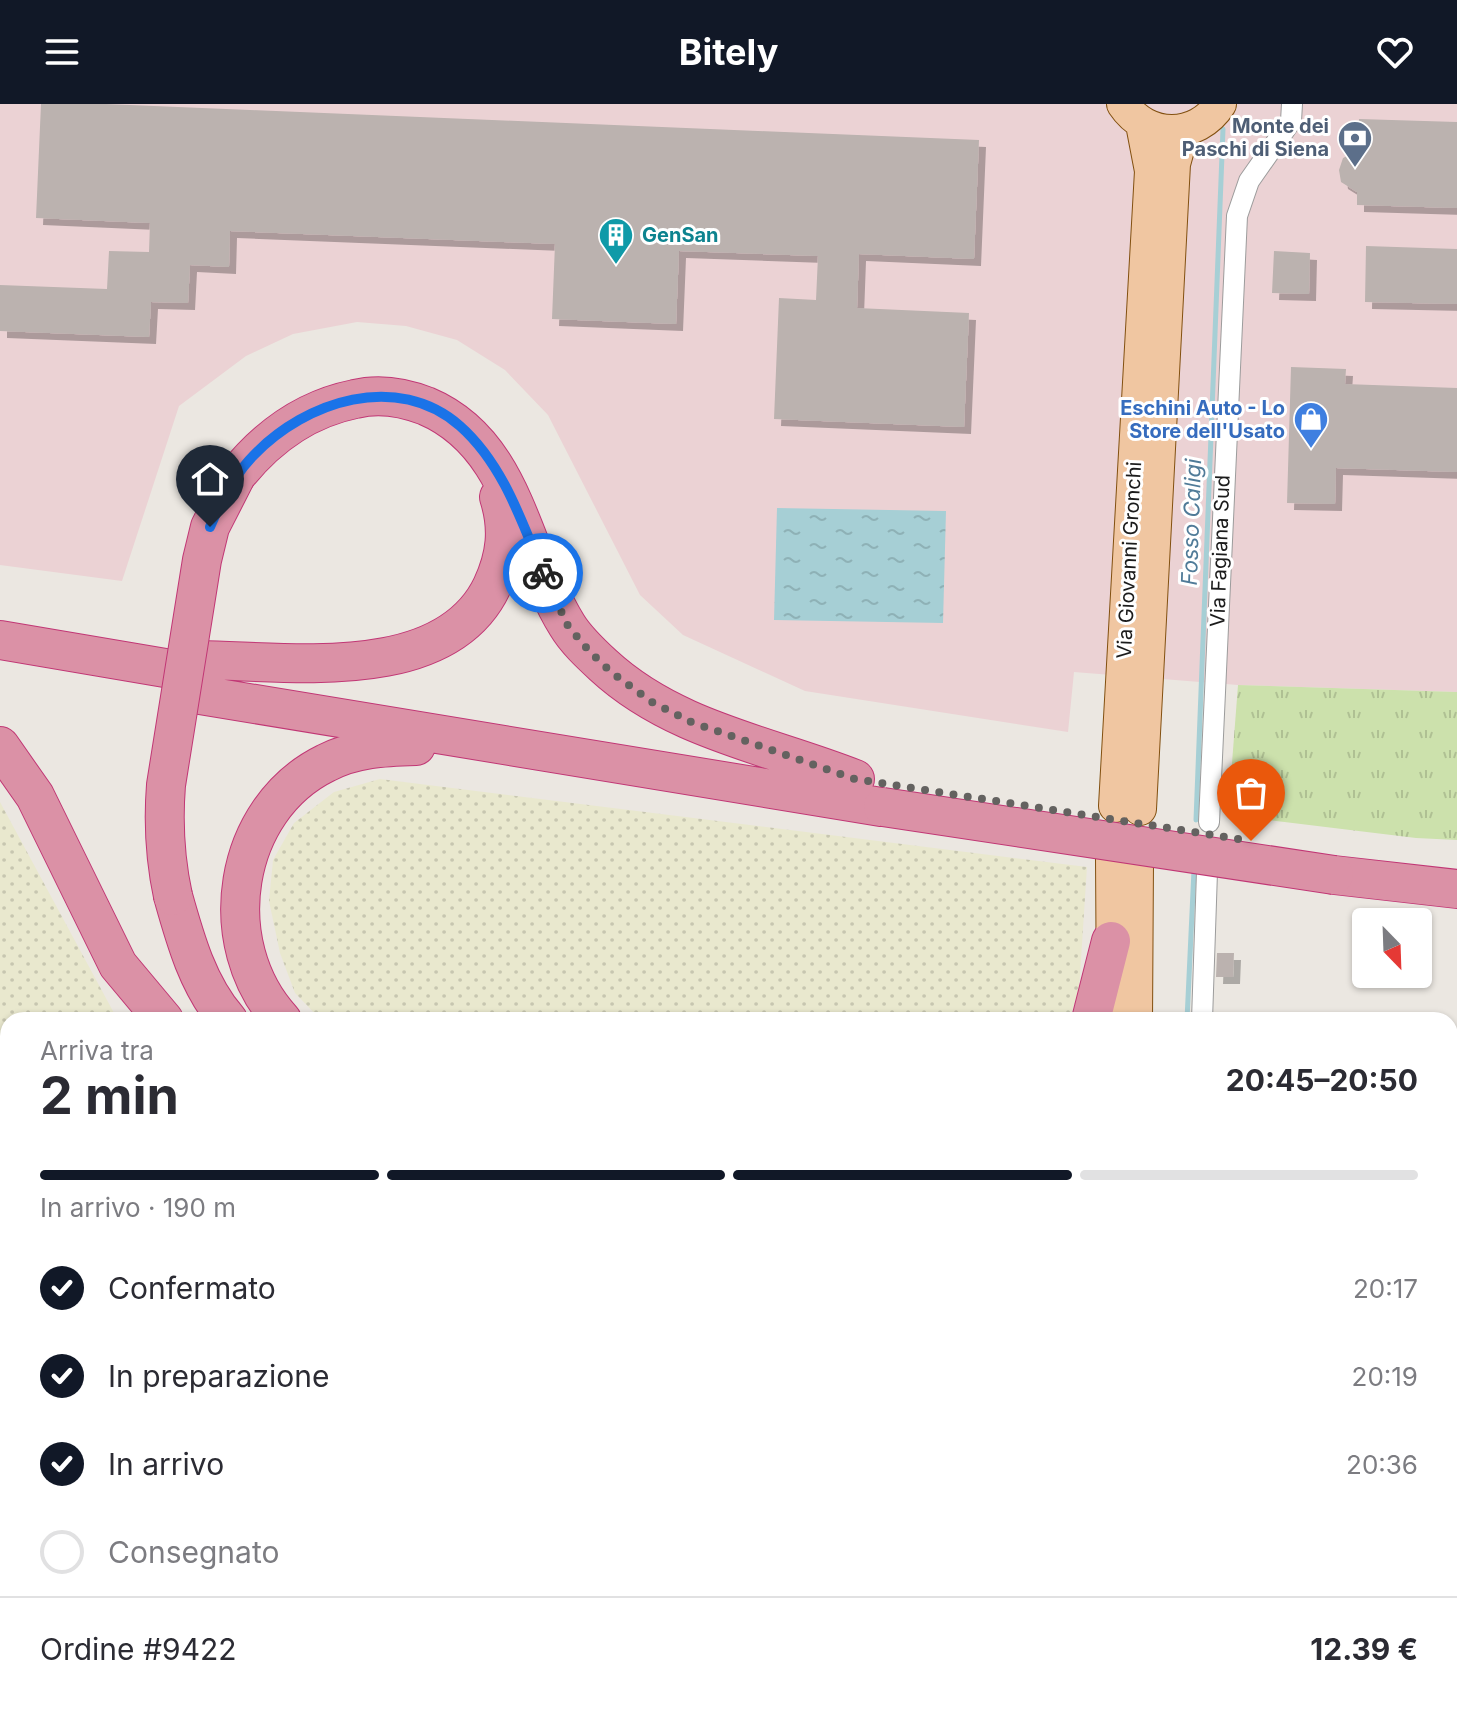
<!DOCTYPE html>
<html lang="it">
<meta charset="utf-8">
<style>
:root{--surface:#fff;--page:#f2f2f3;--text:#2b2b33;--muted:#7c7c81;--line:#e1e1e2;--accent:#111827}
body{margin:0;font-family:Inter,sans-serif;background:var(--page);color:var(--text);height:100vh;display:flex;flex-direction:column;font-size:30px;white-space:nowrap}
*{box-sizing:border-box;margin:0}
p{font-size:26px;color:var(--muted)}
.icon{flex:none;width:44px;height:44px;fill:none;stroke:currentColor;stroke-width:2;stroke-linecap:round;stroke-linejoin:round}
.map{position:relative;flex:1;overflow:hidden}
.side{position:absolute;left:0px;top:908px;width:1458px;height:706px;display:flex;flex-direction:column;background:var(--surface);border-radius:24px 24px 0 0;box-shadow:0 2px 6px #0004}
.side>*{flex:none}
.needle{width:52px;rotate:157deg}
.controls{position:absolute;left:1352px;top:804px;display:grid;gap:16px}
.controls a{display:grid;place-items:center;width:80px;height:80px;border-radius:8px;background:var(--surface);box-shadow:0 2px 6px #0004;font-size:40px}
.pin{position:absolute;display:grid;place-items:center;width:68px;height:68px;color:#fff;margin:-82px -34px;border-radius:50% 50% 50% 0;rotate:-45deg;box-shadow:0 0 8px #0007}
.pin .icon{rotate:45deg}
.courier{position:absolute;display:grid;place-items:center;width:80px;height:80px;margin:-40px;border:6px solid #1a73e8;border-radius:50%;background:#fff;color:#222;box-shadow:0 2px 10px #0007}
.head em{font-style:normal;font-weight:700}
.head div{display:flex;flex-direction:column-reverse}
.head{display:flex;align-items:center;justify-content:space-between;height:136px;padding:0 40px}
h1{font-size:52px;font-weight:700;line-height:60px}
.bar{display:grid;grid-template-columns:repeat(4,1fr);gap:12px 8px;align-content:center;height:96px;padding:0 40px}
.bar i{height:10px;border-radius:6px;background:var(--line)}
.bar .selected{background:var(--accent)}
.bar p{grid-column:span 4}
.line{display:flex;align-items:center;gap:20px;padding:0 40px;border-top:2px solid var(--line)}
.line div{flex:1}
ol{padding:0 40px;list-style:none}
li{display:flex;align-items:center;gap:24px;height:88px}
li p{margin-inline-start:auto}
li .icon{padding:8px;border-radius:50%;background:var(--accent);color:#fff;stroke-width:4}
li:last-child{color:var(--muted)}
li i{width:44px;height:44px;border:4px solid var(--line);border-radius:50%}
header{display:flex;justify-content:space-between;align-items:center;height:104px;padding:0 40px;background:var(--accent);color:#fff;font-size:36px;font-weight:700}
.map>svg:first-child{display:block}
.residential{fill:#d9d8d8}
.commercial{fill:#ebd2d4}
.farmland{fill:url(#farmland-dots)}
.grass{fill:url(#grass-tufts)}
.water{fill:url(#water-ripples)}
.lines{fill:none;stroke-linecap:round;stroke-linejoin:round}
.stream{stroke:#a6cfd5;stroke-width:5}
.building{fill:#bbb2af;filter:url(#shadow)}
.street-casing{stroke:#9c9c9c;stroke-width:22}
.primary-casing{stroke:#825010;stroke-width:34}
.highway-casing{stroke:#c13775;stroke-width:40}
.street{stroke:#fff;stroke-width:20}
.primary{stroke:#f0c6a1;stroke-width:32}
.highway{stroke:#db91a6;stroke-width:38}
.highway-bridge-casing{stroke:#c13775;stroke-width:40;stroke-linecap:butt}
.highway-bridge{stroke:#db91a6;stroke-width:38}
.done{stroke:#646260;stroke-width:8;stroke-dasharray:0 14.4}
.route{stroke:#1a73e8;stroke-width:10}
.labels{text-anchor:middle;stroke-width:6;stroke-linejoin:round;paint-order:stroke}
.service-label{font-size:20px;font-weight:bold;fill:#4e5e75;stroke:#fff;text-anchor:end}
.culture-label{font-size:20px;font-weight:bold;fill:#0d838f;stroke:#fff;text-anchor:start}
.shop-label{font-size:20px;font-weight:bold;fill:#366cbe;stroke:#fff;text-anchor:end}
.street-label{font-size:20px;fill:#1b1b1b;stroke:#fff}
.water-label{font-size:22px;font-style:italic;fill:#507b98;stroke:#fff}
</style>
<header><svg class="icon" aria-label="menu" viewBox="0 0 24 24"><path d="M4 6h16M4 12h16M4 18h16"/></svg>Bitely<svg class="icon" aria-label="heart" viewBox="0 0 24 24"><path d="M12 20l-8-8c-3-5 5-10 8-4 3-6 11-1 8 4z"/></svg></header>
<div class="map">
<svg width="1457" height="1613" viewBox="0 0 1457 1613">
<defs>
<pattern id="farmland-dots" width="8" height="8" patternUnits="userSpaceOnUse" patternTransform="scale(2)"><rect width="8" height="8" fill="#e9e8ce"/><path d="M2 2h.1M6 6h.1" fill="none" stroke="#c7c6b0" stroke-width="1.8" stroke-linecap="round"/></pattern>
<pattern id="grass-tufts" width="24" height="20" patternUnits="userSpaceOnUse" patternTransform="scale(2)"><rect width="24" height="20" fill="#cce1ac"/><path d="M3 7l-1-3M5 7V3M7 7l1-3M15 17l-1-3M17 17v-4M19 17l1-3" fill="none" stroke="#afc093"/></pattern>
<pattern id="water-ripples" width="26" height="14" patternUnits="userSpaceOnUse" patternTransform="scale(2)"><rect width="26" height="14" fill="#a6cfd5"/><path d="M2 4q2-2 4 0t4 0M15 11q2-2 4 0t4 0" fill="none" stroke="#8eb1b6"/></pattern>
<filter id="shadow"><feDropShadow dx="7" dy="7" stdDeviation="0" flood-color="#0004"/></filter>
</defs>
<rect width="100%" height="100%" fill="#ebe7e1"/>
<path class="residential" d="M0,1545L8,1557V1606H122L161,1613H0Z"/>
<path class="commercial" d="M0,0H1457V588L1238,581L1074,568L1068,628L805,587L683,531L640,491L548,311L505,266L457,236L406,222L357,218L293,230L246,252L179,302L122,477L0,461Z"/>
<path class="farmland" d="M380,675L1087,763L1079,886L1069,916H321L295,889L280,849L269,797L273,756L294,719L334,688Z
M0,698L114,909L121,916H8V1557L0,1545Z
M1450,975H1457V1177L1450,1176Z
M122,1606H645L644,1613H161Z
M777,1606H1145V1613H776Z"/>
<path class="grass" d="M1238,581L1457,588V736L1416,734L1228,711Z"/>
<path class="water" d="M777,404L946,407L943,519L774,516Z"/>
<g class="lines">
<path class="stream" d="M1196,716L1223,25
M1187,916L1194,766
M1154,1613V1606"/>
</g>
<path class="building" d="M41,0H106L979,36L974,155L859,150L857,204L969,209L964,323L774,315L779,194L816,196L818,152L679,147L676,220L552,215L555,140L230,127L229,163L190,161L188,199L151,198L149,233L0,227V181L107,185L109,147L149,148L150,119L36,114Z
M1359,15L1457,18V104L1357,101V88L1341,78L1339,66L1343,54L1357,47Z
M1366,142L1457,145V200L1365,198Z
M1274,147L1310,149L1309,190L1272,189Z
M1291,263L1346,265L1345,280L1457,284V368L1336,364L1335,400L1287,399Z
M1217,849H1234L1233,873H1216Z"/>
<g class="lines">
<g class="street-casing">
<path id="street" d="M1209,718L1237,112L1249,77L1291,17L1292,0
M1202,916L1207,768
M1450,1393L1457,1398
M1450,1440L1457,1434
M1450,1532H1457
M1409,1606L1413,1613
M1169,1613L1170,1606"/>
</g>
<g class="primary-casing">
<path id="primary" d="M1123,0C1147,36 1197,36 1220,0
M1115,702L1151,67L1142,20
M1140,705L1174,60L1183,27
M1112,754L1113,916
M1136,916L1137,759
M1330,1606L1333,1613"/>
</g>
<g class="highway-casing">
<path id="highway" d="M236,372C267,333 305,305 355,295C379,289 403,293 426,302C516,340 521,447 567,521C576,536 590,549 603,561C673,626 769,641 855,675
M0,536L171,565
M200,556C289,557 445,581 492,482C506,452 509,425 499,393
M194,590L881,703
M0,642L35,692L118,861L164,916
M1334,771L1457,785
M173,792C185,835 198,882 228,916
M282,916C212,840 232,705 326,659C355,644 384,643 416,642
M1091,916L1111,837
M1450,1278L1457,1299
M1450,1356L1457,1334
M1360,1606L1362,1613"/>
</g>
<use href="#street" class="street"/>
<use href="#primary" class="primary"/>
<use href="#highway" class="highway"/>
<g class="highway-bridge-casing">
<path id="highway-bridge" d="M883,703L1334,771
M173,792C165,755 163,719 166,681L202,456L210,423L236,372"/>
</g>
<use href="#highway-bridge" class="highway-bridge"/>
</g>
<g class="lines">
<path class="done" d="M543,469L568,522L590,548L611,568L652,598L691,618L855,675L1251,737"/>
<path class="route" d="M210,423C221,397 234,371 254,351C306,297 397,267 460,322C503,360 522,418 543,469"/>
</g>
<defs>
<g id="bank-pin" transform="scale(1.8)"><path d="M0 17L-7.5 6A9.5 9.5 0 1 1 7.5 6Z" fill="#5c6f8a" stroke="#fff"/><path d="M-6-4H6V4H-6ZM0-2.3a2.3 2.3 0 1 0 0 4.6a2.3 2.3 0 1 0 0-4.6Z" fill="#fff"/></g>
<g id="building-pin" transform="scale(1.8)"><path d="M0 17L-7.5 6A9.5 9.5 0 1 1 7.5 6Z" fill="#0f9aa8" stroke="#fff"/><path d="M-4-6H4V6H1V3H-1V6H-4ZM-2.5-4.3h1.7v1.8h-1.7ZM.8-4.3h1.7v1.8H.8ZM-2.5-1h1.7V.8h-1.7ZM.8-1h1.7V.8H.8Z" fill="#fff"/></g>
<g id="shop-pin" transform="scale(1.8)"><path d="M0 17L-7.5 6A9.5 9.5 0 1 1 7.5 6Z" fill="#3f7fe0" stroke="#fff"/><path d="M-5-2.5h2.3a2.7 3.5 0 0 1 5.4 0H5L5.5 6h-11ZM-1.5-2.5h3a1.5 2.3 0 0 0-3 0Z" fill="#fff"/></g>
</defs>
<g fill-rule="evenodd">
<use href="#bank-pin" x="1355" y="34"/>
<use href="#building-pin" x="616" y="131"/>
<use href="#shop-pin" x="1311" y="315"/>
</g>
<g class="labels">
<g class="service-label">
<text x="1329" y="29">Monte dei<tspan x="1329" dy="23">Paschi di Siena</tspan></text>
</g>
<g class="culture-label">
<text x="642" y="138">GenSan</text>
</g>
<g class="shop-label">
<text x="1285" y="311">Eschini Auto - Lo<tspan x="1285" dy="23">Store dell'Usato</tspan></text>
</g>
<g class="street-label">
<text transform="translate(1220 447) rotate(-88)" y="7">Via Fagiana Sud</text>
<text transform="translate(1129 456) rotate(-87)" y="7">Via Giovanni Gronchi</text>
</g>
<g class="water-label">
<text transform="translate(1191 418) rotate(-88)" y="8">Fosso Caligi</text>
</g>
</g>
</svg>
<div class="controls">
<a><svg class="needle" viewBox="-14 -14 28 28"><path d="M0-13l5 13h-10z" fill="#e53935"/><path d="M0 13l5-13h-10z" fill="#7c7c81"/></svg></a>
</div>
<div class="pin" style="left:1251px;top:737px;background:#ea580c"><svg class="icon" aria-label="bag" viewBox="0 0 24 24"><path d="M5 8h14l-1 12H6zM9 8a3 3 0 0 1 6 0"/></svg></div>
<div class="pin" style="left:210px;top:423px;background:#1f2937"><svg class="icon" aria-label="home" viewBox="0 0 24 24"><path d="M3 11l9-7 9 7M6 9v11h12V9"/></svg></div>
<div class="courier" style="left:543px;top:469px"><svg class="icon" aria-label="bike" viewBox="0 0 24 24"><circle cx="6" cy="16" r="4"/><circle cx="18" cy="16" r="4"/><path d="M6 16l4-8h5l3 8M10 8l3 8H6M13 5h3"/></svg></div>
<section class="side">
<div class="head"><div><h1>2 min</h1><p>Arriva tra</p></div><em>20:45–20:50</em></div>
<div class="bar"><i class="selected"></i><i class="selected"></i><i class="selected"></i><i></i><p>In arrivo · 190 m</p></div>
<ol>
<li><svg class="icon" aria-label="check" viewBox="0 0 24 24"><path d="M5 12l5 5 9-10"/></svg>Confermato<p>20:17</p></li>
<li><svg class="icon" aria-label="check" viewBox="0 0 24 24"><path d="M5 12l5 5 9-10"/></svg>In preparazione<p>20:19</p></li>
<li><svg class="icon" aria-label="check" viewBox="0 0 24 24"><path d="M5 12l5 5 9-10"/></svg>In arrivo<p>20:36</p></li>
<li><i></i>Consegnato</li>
</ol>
<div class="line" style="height:104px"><div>Ordine #9422</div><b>12.39 €</b></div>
</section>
</div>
